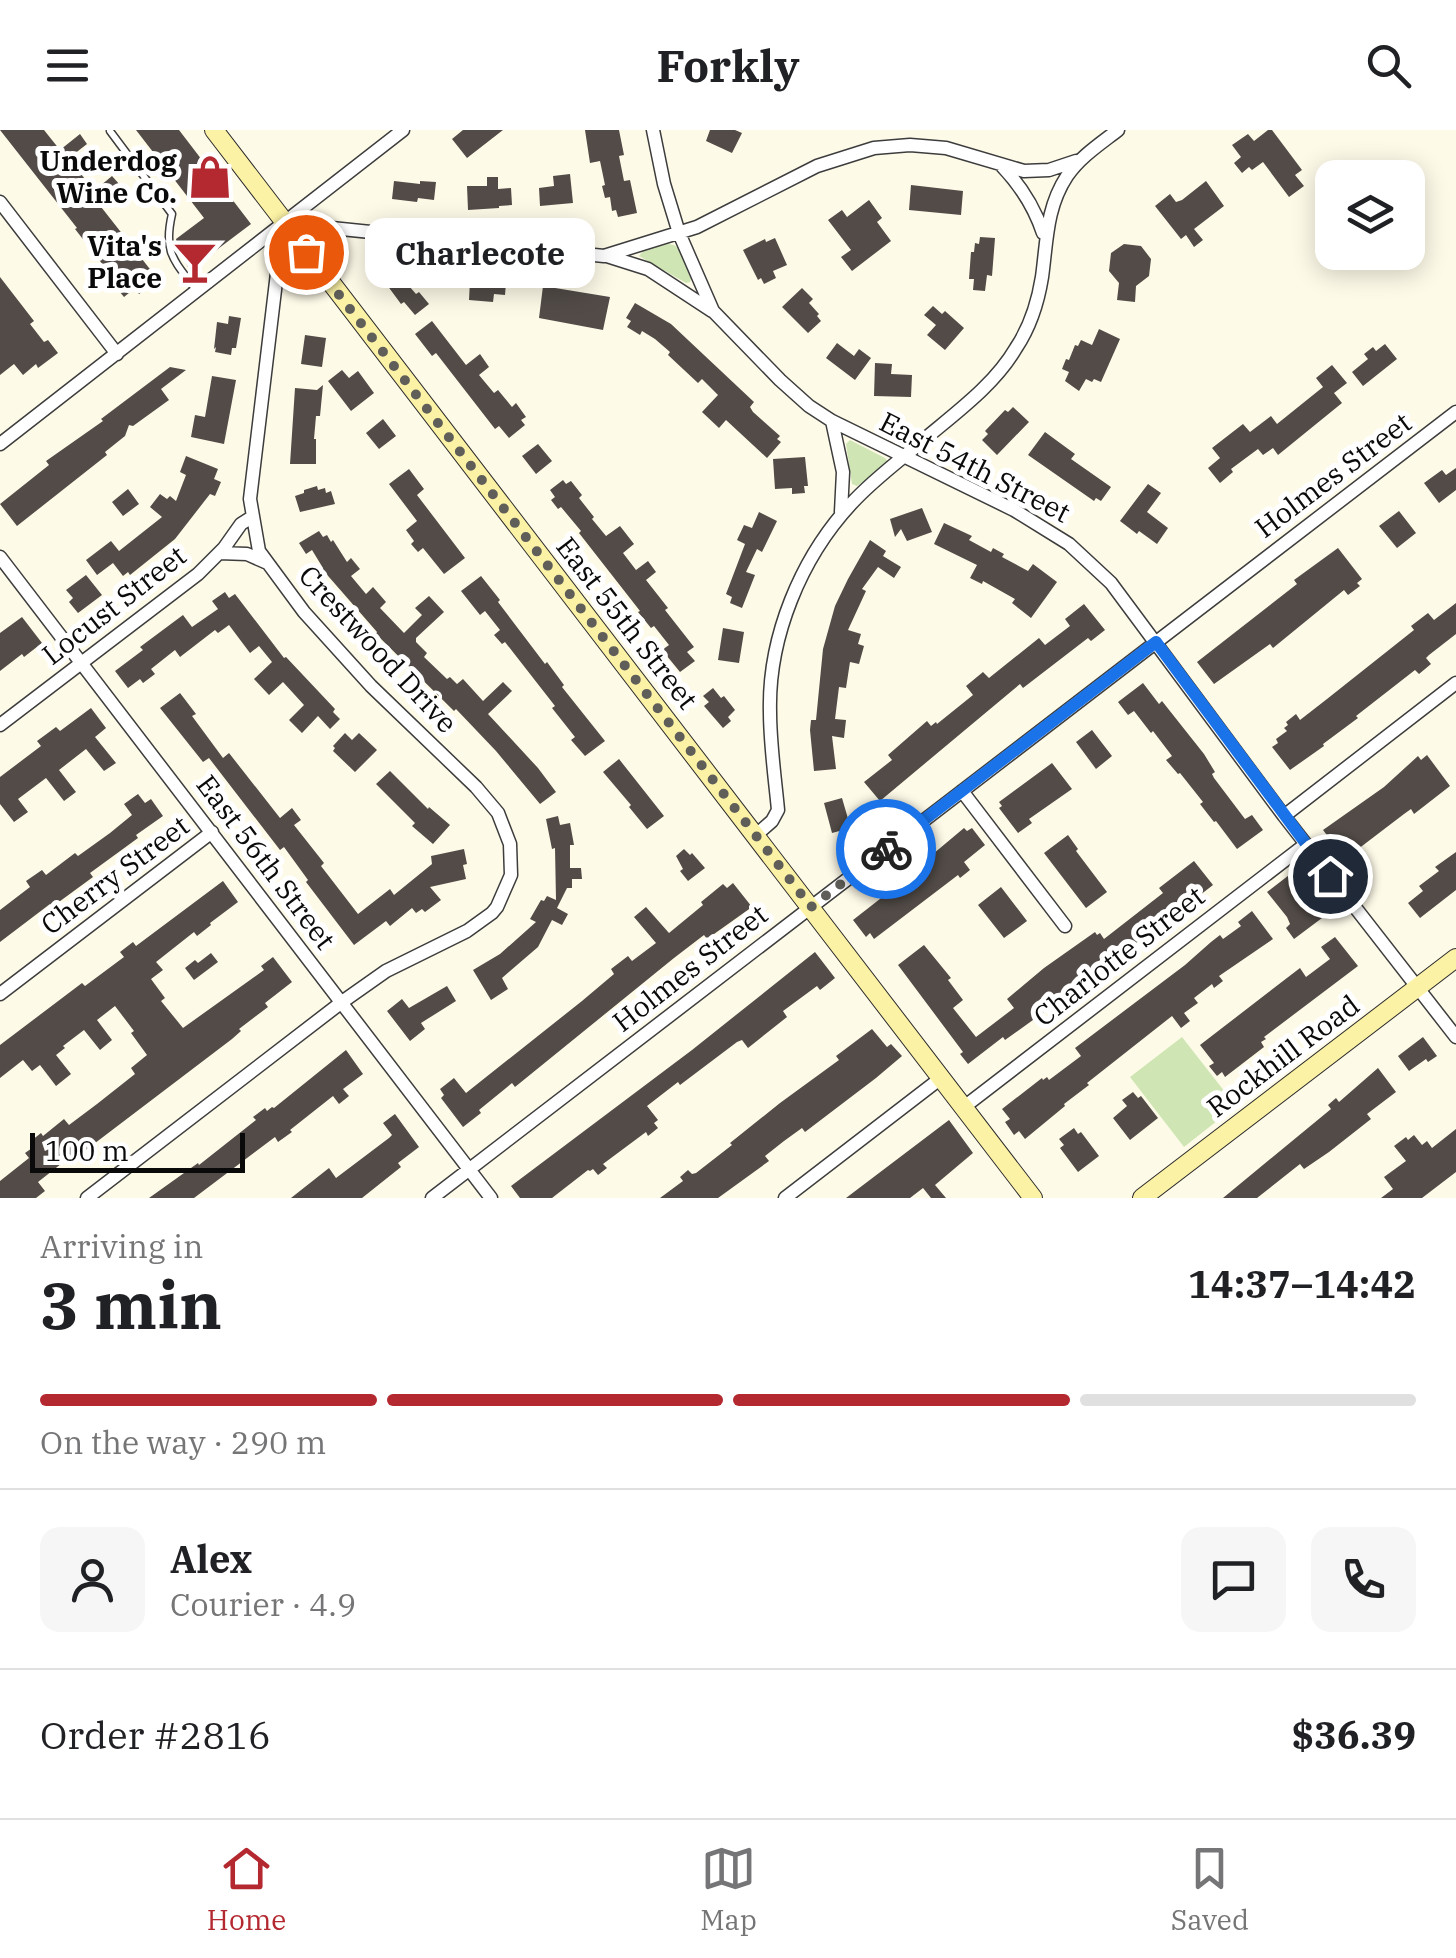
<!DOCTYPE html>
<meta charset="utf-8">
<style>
:root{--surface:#fff;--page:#f6f6f6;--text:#202124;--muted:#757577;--line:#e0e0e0;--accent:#b42830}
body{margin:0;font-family:"IBM Plex Serif",serif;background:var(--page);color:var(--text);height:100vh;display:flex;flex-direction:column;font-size:38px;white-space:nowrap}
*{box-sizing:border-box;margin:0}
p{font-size:32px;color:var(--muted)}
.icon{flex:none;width:55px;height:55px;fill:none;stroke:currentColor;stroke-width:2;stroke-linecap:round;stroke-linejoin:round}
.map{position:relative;height:1068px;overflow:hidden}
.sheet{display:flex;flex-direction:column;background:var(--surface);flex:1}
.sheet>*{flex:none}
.tools{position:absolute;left:1315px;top:30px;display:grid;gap:20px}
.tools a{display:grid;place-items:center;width:110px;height:110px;border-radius:20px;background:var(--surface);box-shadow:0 5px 25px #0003;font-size:50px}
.scale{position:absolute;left:30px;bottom:25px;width:215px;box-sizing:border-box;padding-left:10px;border:5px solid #0a0a0a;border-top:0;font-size:28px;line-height:35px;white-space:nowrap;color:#0a0a0a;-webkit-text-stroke:8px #fff;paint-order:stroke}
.pin{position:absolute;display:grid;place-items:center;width:85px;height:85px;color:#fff;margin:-42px;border:5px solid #fff;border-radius:50%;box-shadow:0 2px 10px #0007}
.courier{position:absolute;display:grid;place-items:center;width:100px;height:100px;margin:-50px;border:8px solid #1a73e8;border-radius:50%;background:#fff;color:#222;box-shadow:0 2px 12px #0007}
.bubble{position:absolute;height:70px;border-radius:20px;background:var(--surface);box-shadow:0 5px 25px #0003;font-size:32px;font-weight:700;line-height:70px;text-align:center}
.summary em{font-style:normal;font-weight:700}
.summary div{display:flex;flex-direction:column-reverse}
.summary{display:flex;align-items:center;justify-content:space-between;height:170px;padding:0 40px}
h1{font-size:65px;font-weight:700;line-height:75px}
.bar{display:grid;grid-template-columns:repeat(4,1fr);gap:15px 10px;align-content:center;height:120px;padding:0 40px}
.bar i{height:12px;border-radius:8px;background:var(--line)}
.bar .current{background:var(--accent)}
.bar p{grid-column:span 4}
.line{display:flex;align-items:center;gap:25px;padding:0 40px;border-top:2px solid var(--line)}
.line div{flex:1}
.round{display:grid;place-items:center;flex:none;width:105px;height:105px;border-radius:20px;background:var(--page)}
header{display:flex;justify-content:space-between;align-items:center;height:130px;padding:0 40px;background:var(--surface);font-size:45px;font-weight:700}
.menu{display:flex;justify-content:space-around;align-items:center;height:140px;border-top:2px solid var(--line);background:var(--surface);font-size:28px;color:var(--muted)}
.menu a{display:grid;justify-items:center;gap:5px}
.menu .current{color:var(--accent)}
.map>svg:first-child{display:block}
.green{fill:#cfe6b4}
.building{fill:#524b47}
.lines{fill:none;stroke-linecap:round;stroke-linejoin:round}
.service-casing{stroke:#3d3d3d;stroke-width:9}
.minor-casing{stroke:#3d3d3d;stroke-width:15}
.secondary-casing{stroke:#2c2c2c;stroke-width:20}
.service{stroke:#fff;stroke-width:6}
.minor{stroke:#fff;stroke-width:12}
.secondary{stroke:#fcf2a5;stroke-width:18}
.done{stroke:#5f5e58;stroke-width:10;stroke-dasharray:0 18}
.route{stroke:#1a73e8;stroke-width:12}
.labels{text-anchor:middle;stroke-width:10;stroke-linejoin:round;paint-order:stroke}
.poi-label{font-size:28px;font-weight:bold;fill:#0a0a0a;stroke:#fff;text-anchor:end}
.street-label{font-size:28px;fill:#0a0a0a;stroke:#fff}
</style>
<header><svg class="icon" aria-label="menu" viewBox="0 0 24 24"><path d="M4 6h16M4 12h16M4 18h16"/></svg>Forkly<svg class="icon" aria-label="search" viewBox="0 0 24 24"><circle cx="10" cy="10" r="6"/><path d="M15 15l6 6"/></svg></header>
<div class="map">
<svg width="1456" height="1068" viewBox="0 0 1456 1068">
<rect width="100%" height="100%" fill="#fefae8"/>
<path class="green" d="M668,114L674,115L678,118L691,149L690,152L686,153L639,126L643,121Z
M850,310L885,328L889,333C881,344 868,347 857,356L852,354L846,314Z
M1182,907L1236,976L1184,1017L1130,947Z"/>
<path class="building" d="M0,0H44L60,20L80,4L87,14L69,28L94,61L112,46L120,55L98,73L153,143L146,149L151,155L139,164L135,158L124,167L111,151L114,149L75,99L77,98Z
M136,0H179L251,94L190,140L179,123L176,109L204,88Z
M463,0H503L467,28L452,9Z
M585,0H619L624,25L619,26L624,51L630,50L637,83L618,87L616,80L612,81L610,67L605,68L602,56L605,55L600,31L590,33Z
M710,0H735L742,3L732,23L706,11Z
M1268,0H1272L1302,40L1295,45L1304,56L1289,67L1263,32L1252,40L1249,37L1242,43L1234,33L1241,27L1232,15L1248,4L1254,11Z
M570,44L573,73L540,76L539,58L554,56L553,46Z
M487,47H498V59L511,58L512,75L499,76V78L468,80L467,56H487Z
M394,51L420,54V51L436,52L434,70L418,68L417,72L392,69Z
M1206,51L1224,76L1194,99L1203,110L1194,117L1186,105L1181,109L1155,76L1170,64L1176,72L1182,70Z
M911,55L963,61L961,85L909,80Z
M869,70L882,88L877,92L891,111L852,141L841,127L851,120L828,90L842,80L847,87Z
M980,107L995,108L992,146L987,145L985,161L973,160L974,149H969L971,122H974L975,113L979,114Z
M775,108L787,135L773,141L776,148L764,154L761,148L758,150L743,120L765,109L766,112Z
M1124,114L1141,116L1151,129L1149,146L1136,156L1135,172L1117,170L1119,153L1109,141L1111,123Z
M396,141L416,164L419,162L429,174L415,185L404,172L401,174L387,155L390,153L386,148Z
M0,147L34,191L30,194L44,212L48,210L58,223L38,238L36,234L23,245L14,234L0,245Z
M470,150L506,153L505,165L494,164L493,172L469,170Z
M543,156L610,167L603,200L539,188Z
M802,158L813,169L809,173L819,184L817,186L821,191L808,203L782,177Z
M635,173L671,194L754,272L750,277L753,282L780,306L777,309L781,312L767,328L726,290L719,298L702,282L718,265L702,249L698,253L668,225L670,222L655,209L642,201L640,205L627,197L631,191L626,188Z
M933,176L942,184L945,181L964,198L945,220L927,205L936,195L924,185Z
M229,186L241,188L236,218H232L231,225L215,222L216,217L214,219L217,192L228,194Z
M432,191L466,235L480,224L489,237L479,245L494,263L498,260L512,277L516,273L526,287L521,290L525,295L509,308L499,296L495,299L436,223L432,226L415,204Z
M1099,199L1120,209L1101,252L1094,249L1092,252L1086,249L1079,261L1065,251L1069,242L1062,239L1066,229L1069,230L1075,215L1078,216L1081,210L1092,215Z
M305,205L326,208L322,237L301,234Z
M837,213L854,226L859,219L871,228L855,250L826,228Z
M1385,214L1397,229L1363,256L1352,242L1368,229L1364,224L1373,217L1376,221Z
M875,233L892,234L891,244L912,245L911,267L874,266Z
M1332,235L1347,253L1334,263L1342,273L1278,325L1273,318L1263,325L1258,319L1231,339L1233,342L1220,353L1208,338L1220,328L1212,318L1243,294L1250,302L1271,286L1277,294L1323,257L1316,248Z
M170,237L186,240L161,259L169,270L133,296L129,295L125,306L105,322L107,325L17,396L0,374L49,335L46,331L103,291L101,289Z
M342,240L349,248L358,241L374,263L351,281L328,251Z
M212,246L236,250L224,314L191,307L195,285L205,287Z
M323,255L320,286H316L314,309H316V334H290L295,258L317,260Z
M1013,277L1029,292L997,325L982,310L988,304L985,301L1005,280L1008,282Z
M383,289L396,306L379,319L366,303Z
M1045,302L1075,324L1071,329L1111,357L1101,371L1096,368L1094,371L1028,325Z
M538,314L552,331L536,344L522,326Z
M186,326L218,339L214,349L221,352L215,366L210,364L175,409L130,445L128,442L123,446L113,433L97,445L86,430L111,411L119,421L162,387L150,377L160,364L167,369L170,366L176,371L186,345L180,342Z
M805,327L808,356H804L805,363L792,364V358L775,359L773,329Z
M1456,338V360L1439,373L1424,353L1442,340L1446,345Z
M409,339L424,359L417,365L465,428L444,444L423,418L418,422L411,414L414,411L406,400L417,391L389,354Z
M563,350L566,354L571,351L582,365L579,368L594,387L592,389L606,406L620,396L634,414L623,423L636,440L648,431L656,442L646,450L668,478L665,480L694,517L687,522L695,531L680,542L662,520L669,515L654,496L651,498L638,482L640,481L579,403L581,401L561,377L558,379L551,370L555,367L550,360Z
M1148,354L1161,363L1147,382L1168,398L1157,414L1139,401L1137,404L1120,391Z
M317,356L318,360L325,358L326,363L331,361L335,374L300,382L295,366L304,363V360Z
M128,359L139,374L123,386L112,372Z
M922,378L932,402L907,411L901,399L895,407L890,389Z
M1399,381L1416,403L1397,418L1379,396Z
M759,382L777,391L762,422L757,419L746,442L755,445L742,478L730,473L732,467L726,464L745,414L737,410L744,395L752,398Z
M944,393L972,406L969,410L991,422L993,418L1004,424L1002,427L1028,441L1033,434L1057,452L1031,488L1012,473L1015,469L983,451L982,454L970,448L977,435L934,414Z
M319,401L323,407L327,405L331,412L333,410L347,432L351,428L360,439L351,446L366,464L373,457L386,472L380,478L404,503L422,485L415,478L429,466L444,482L416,508V512L427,523L424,527L447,549L450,547L457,554L463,549L483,571L503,552L512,561L488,584L538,638L556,662L540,674L496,621L456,579L454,581L376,504L377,502L322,439L323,438L312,420L306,424L299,413Z
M870,410L886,421L883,426L901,437L894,448L878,437L862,459L866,461L848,500L861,504L858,514L864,516L859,534L850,532L846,558L839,557L835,589L846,590L844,608L832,606L836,639L814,641L810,600L811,590H816L823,519L835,476L848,449Z
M1338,418L1362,449L1357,453L1360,456L1348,465L1344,460L1273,518L1270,514L1214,554L1197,532L1297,454L1294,450Z
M86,445L102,465L78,483L69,472L73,468L66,460Z
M481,446L500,470L498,472L545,534L547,532L564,555L562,557L605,611L585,626L571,610L575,607L552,578L555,576L505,512L502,514L494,505L500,500L485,481L480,485L461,461Z
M225,462L229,468L235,464L284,528L286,527L335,579L333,582L340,589L330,599L318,586L302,603L289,590L304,575L283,552L269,565L254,549L272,532L259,516L250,523L229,495L218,503L215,500L180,527L175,520L151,539L155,544L143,553L140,549L128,558L115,541L143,520L140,517L183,485L192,497L218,479L212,471Z
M1456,473V504L1429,525L1426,528L1431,534L1419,544L1415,540L1356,586L1358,588L1323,614L1324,616L1290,640L1272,617L1278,613L1276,609L1287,601L1284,598L1288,595L1286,592L1296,584L1300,590L1327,569L1414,500L1411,496L1428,483L1434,490Z
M1084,474L1105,500L1091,511L1088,508L1023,558L1020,554L880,671L864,652L892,630L888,625L927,591L931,596L936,592L937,594L973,565L966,556L983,542L989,548L1039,508L1045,515L1070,496L1065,489Z
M22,487L42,513L24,527L22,524L0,541V503Z
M723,498L744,502L739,533L718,530Z
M1143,553L1159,574L1162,571L1204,624L1215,642L1212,644L1214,648L1245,689L1252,685L1263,700L1237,719L1216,691L1214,692L1200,674L1203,672L1180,643L1178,644L1166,630L1172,626L1153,601L1151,603L1134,581L1128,585L1118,572Z
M713,558L721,568L724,566L735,580L728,587L731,591L723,598L704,576L709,572L703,566Z
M180,563L196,584L192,586L223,628L229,623L280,688L292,678L301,690L294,695L324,733L321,736L358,784L390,759L394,765L432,734L431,726L464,719L467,734L463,735L466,749L430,757L441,770L425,782L422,779L416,783L412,778L390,796L386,791L354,815L306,752L308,750L284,717L280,720L209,628L203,632L160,578Z
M91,578L106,598L95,607L116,633L104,641L86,619L59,640L76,662L64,671L46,648L18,669L28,682L14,692L0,674V647L41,616L37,611L56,597L60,601Z
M1092,600L1112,626L1096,639L1076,612Z
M345,603L352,610L359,603L377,620L355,642L333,621L335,618L333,616Z
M1427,625L1450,656L1414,684L1411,679L1404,684L1345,729L1323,700L1384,657L1418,626L1421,630Z
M619,629L664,686L647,699L629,677L631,675L603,642Z
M1052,633L1072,659L1029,689L1032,693L1018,703L999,678L1002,676L999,672Z
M390,641L428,679L429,677L450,695L433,714L412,696L415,693L376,654Z
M138,664L145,673L151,669L163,686L136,705L138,708L90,743L93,747L52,777L50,774L0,812V780L30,757L26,751L42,740L46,745L75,723L78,726L110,703L132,685L124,674Z
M842,668L849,692L845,693L847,699L832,703L824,673Z
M558,686L560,695L570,693L574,715H570V738H581L582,749H572V758H567L557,778L568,784L562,795L552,790L538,817L502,848L508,859L491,870L473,840L500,824L536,792L530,789L541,770L544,771L547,766L556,770L555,718L552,719L546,689Z
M964,698L967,701L972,698L985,715L964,732L970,740L960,748L958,745L874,809L870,803L866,807L853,790L935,726L933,724Z
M1068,705L1078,719L1076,721L1107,762L1086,778L1044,723Z
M684,719L690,725L692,723L705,738L688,751L680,741L683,739L676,726Z
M1456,722V760L1420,788L1408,773L1423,761L1419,756L1439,741L1435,737Z
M1194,731L1213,755L1182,779L1179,775L1161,789L1164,793L1118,826L1100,842L1005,910L1003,907L968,934L960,924L963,922L898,835L924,815L951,848L948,850L963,870L953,878L976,907L1014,878L1007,869L1044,838L1095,802L1097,805L1100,803L1104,809L1163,763L1159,758Z
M1293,742L1305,758L1301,761L1322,788L1294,809L1286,798L1290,794L1287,787L1267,762Z
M223,751L238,772L210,793L211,795L197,806L194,802L156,832L163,840L151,849L165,868L161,871L183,898L264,840L261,836L273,827L292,852L265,873L268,877L239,899L241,901L232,909L78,1026L75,1023L38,1052L45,1061L36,1068H0V1051L29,1028L25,1023L35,1016L31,1011L41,1003L43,1006L64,989L69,995L97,974L135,944L131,938L147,925L131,903L134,901L115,876L97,890L112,910L100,920L84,900L63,916L65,918L56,925L71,944L56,956L40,935L32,941L23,930L0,948V915L82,853L85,856L124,827L120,822L133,812L136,816Z
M733,753L752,777L707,809L704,805L674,828L515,957L512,953L479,980L481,983L463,997L441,968L444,965L440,959L454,948L466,963L582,871L614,844L611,839L628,826L632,831L656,813L634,787L646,777L669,803L703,775L701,772L723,754L727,758Z
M1001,757L1027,791L1004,808L978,775Z
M1252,781L1273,809L1219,846L1223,851L1214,858L1212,854L1194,868L1198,873L1184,883L1190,891L1181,898L1172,886L1087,953L1089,955L1064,974L1065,976L1025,1009L1019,1001L1014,1005L1005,992L1010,989L1002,979L1042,948L1043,950L1047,947L1049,950L1081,926L1075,918L1185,835L1211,812L1220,805L1223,809L1241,796L1238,792Z
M1335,807L1358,836L1264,907L1266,909L1261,912L1264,917L1225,947L1222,942L1217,946L1209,936L1214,933L1200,915L1300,838L1306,847L1330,829L1321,817Z
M815,822L835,848L820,860L817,856L783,881L787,887L748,918L742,910L737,912L680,955L678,952L647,976L658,990L654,993L658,998L648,1006L646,1002L603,1034L607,1038L598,1045L593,1039L590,1041L588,1040L552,1068H520L511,1056L692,920Z
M211,823L218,832L194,850L185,838L195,830L198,833Z
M447,856L456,871L421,893L425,899L410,911L387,881L402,869L409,878Z
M872,899L887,917L891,914L902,926L876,948L805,1002L802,998L784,1011L765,1026L769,1031L718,1068H660L683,1051L680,1047L688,1040L692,1044L696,1043L732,1015L730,1013L780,973L839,930L836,926Z
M1423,907L1437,926L1428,932L1426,929L1409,941L1398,926Z
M346,920L363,944L343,959L349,966L339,974L333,966L290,1000L292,1002L278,1012L275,1007L194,1068H149L198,1033L199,1035L256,990L253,987L265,978L267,981L272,977L274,978Z
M1378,938L1396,962L1367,984L1371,989L1329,1022L1304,1039L1300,1034L1257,1068H1223L1331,979L1328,975L1336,968L1339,972Z
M1133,962L1138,968L1141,966L1158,988L1130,1010L1113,988L1127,976L1122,970Z
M395,984L419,1017L398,1033L401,1037L362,1068H291L329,1038L336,1048L389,1008L392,1005L383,993Z
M949,990L973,1023L935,1055L946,1068H931L923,1058L910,1068H846Z
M1074,998L1078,1004L1081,1002L1099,1026L1078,1042L1060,1018L1064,1015L1059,1009Z
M1456,999V1042L1422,1068H1381L1393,1059L1384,1047L1406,1031L1394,1016L1406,1007L1408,1010L1414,1005L1422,1015L1427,1011L1432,1018Z"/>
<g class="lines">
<g class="service-casing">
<path id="service" d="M110,1L172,84C163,123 174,130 196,160"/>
</g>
<g class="minor-casing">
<path id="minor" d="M653,0L664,54L679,103L713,181L780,250L809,276L832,291L1014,380L1069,414L1111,453L1284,686L1456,907
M1002,36C1021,56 1034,76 1043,103
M0,72L117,224
M283,93L604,126L697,97L817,36L874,18L910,15L946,18L1024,41L1049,40L1076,31
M607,126L648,139L712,181
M832,291L843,342L841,382
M0,314L403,0
M219,423L247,424L265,432
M0,427L491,1068
M0,595L198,444L224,418L241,394L252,387
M962,661L1065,796
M1284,686L1456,553
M756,705L772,691L778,680C775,648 770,614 770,582C768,507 801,428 851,374C869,354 892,336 913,319C948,288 992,259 1016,218C1030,197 1038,172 1042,147C1047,111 1046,78 1067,46C1080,27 1100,14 1118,0
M0,864L212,702
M964,977L1306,714
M87,1068L342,872L386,841L467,801L492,783L497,777L511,745L510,714L498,683L476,657L371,556L304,482L259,421L250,369L283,93
M432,1068L1456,282
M785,1068L941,948"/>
</g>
<g class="secondary-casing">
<path id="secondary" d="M214,0L1033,1068
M1142,1068L1456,828"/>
</g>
<use href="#service" class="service"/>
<use href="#minor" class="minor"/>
<use href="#secondary" class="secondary"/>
</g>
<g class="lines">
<path class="done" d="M306,122L811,777L886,719"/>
<path class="route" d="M886,719L1156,512L1330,746"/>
</g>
<defs>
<g id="shop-bare" transform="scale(3.45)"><path d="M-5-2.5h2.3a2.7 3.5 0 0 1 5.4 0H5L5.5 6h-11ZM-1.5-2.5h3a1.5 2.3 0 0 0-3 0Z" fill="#b42830" stroke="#fff" stroke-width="2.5" paint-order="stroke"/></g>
<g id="bar-bare" transform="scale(3.45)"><path d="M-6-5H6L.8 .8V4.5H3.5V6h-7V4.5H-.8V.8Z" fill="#b42830" stroke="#fff" stroke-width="2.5" paint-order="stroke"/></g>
</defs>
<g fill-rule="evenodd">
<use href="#shop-bare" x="210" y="47"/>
<use href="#bar-bare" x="195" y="132"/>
</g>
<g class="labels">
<g class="poi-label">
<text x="177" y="41">Underdog<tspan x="177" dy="32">Wine Co.</tspan></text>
<text x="162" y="126">Vita's<tspan x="162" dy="32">Place</tspan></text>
</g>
<g class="street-label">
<text transform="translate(975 337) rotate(27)" y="10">East 54th Street</text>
<text transform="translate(1333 345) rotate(-37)" y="10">Holmes Street</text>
<text transform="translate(114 475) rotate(-38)" y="10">Locust Street</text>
<text transform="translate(627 493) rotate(52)" y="10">East 55th Street</text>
<text transform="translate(378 519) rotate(47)" y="10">Crestwood Drive</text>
<text transform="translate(266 732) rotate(53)" y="10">East 56th Street</text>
<text transform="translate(115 745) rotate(-37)" y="10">Cherry Street</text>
<text transform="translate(1119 826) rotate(-38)" y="10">Charlotte Street</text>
<text transform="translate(690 838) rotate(-38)" y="10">Holmes Street</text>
<text transform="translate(1283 926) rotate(-37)" y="10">Rockhill Road</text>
</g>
</g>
</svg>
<div class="tools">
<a><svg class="icon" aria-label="layers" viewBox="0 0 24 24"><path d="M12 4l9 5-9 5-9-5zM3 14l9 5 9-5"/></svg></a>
</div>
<div class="scale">100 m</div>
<div class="pin" style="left:306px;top:122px;background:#ea580c"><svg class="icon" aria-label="bag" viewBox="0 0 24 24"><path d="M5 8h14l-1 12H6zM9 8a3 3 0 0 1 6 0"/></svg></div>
<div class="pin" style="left:1330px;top:746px;background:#1f2937"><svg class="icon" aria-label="home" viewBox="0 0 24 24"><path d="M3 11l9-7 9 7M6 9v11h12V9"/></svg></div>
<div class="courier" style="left:886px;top:719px"><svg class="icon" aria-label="bike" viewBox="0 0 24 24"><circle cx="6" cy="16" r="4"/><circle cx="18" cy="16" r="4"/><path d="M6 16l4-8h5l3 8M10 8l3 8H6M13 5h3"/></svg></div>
<div class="bubble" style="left:365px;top:88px;width:230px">Charlecote</div>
</div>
<section class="sheet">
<div class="summary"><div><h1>3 min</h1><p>Arriving in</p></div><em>14:37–14:42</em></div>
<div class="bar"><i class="current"></i><i class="current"></i><i class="current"></i><i></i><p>On the way · 290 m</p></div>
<div class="line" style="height:180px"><a class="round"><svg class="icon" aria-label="person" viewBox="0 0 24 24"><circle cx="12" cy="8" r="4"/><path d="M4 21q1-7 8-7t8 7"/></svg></a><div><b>Alex</b><p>Courier · 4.9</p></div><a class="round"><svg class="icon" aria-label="chat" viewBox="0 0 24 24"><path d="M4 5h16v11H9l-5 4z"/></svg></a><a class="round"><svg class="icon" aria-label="phone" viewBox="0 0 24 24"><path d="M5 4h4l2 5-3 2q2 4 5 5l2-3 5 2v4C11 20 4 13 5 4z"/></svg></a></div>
<div class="line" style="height:130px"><div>Order #2816</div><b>$36.39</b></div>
</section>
<nav class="menu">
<a class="current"><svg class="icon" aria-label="home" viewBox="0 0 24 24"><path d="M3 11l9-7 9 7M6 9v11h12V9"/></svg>Home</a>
<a><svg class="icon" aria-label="map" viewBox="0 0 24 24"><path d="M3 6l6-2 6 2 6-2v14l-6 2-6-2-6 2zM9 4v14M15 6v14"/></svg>Map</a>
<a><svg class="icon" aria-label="saved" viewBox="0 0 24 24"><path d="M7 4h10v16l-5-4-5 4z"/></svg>Saved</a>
</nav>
